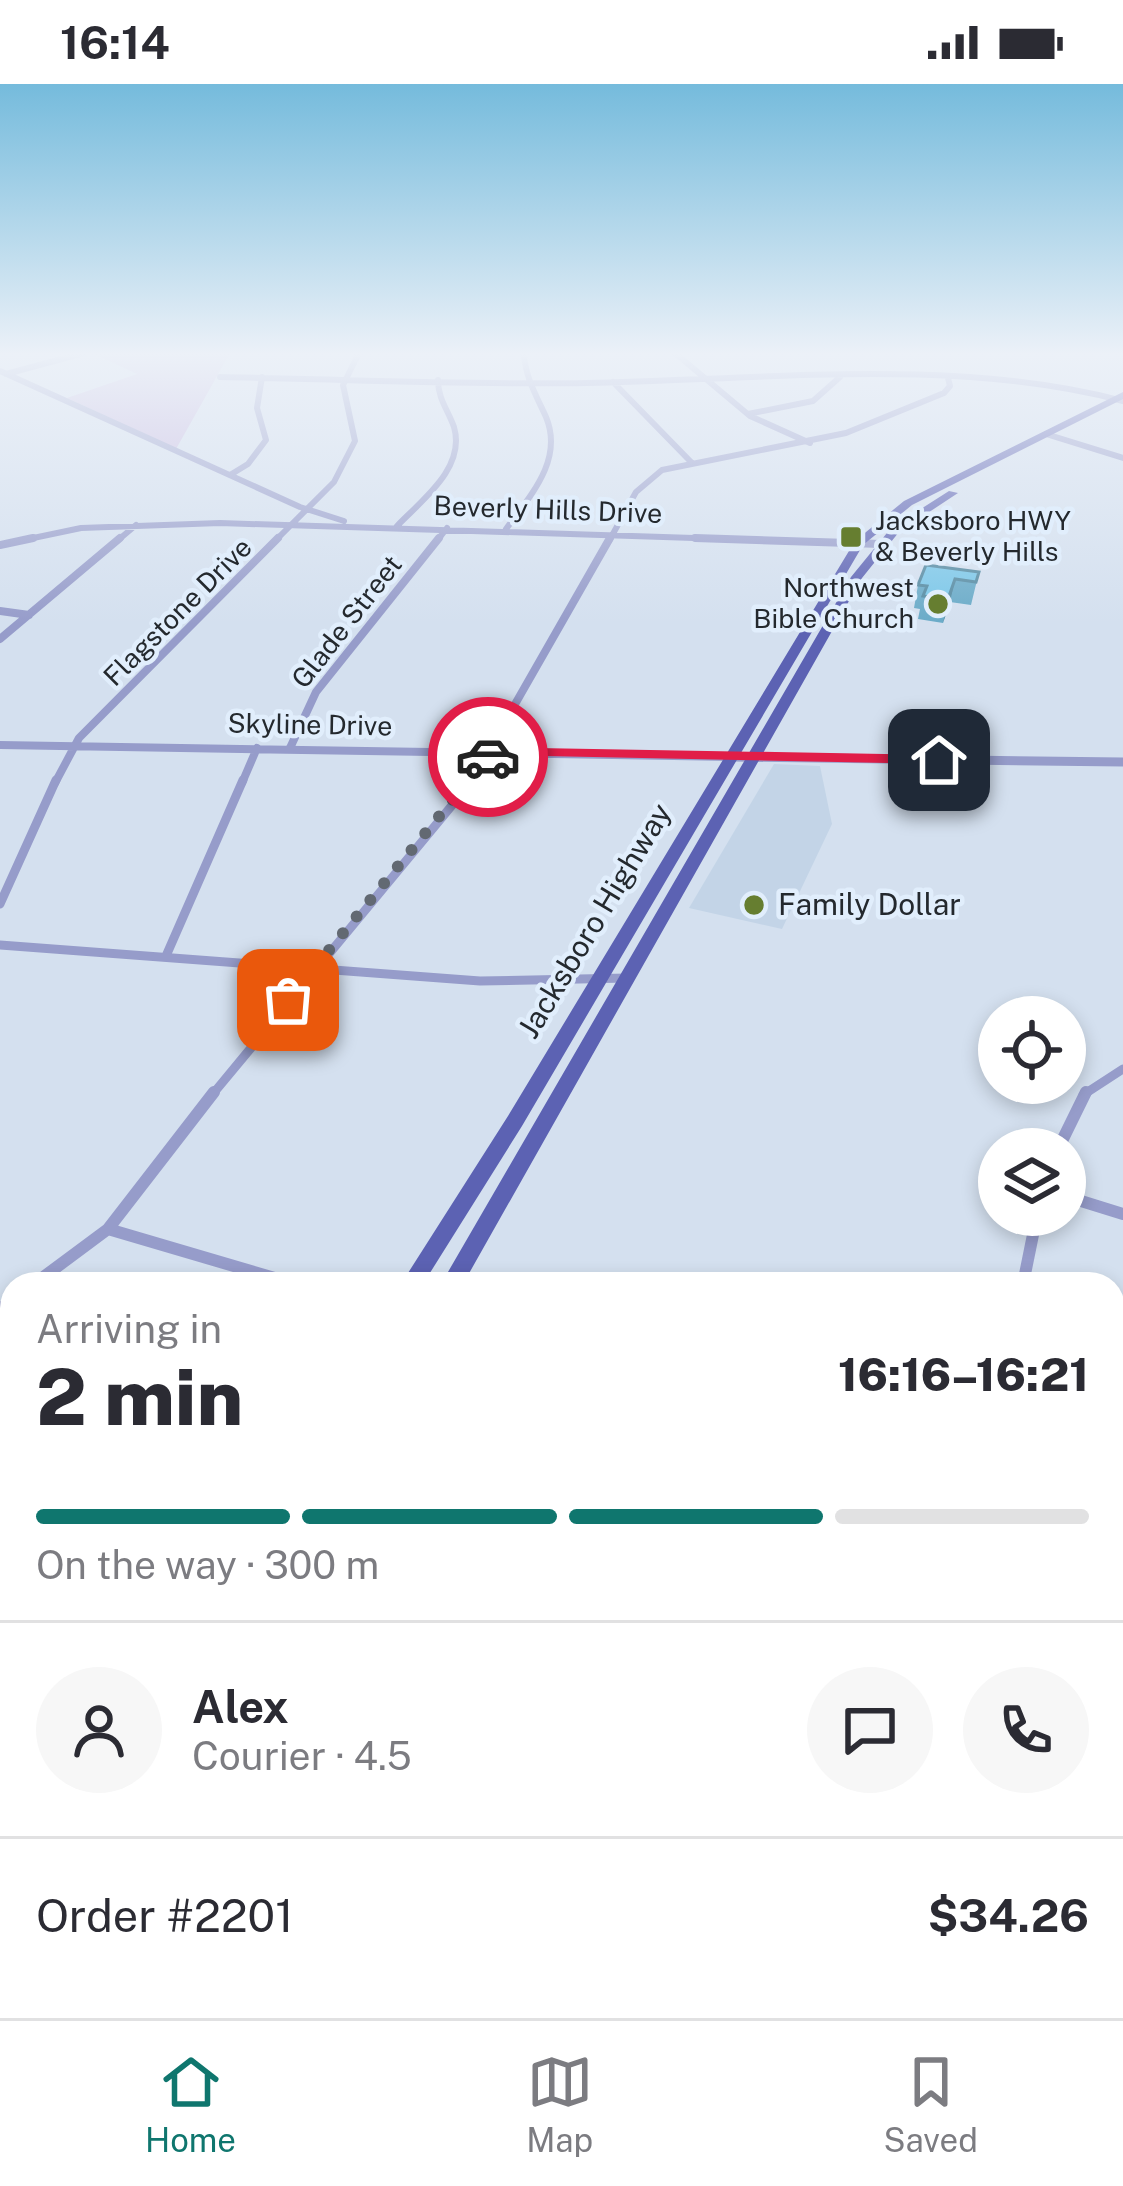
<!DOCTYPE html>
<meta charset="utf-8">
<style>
:root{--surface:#fff;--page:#f7f7f7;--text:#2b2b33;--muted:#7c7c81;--line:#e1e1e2;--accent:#0f766e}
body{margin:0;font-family:"Public Sans",sans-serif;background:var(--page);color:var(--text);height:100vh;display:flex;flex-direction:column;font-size:45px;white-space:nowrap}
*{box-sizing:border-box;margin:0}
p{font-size:39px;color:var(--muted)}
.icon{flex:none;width:66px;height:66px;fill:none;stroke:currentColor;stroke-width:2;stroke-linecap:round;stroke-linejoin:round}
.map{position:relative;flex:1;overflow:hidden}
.side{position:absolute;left:0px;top:1188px;width:1125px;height:747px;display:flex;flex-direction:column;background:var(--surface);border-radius:36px 36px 0 0;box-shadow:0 6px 18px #0003}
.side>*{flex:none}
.fabs{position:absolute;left:978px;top:912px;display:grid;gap:24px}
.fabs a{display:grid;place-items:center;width:108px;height:108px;border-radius:50%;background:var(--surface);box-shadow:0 6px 18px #0003;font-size:60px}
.pin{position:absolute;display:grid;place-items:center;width:102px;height:102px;color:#fff;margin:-51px;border-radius:24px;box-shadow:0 6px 18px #0006}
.courier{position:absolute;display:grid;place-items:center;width:120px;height:120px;margin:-60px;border:9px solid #e11d48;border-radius:50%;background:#fff;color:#222;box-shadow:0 3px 15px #0007}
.head em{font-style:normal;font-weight:800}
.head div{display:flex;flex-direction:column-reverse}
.head{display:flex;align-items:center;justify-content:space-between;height:204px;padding:0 36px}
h1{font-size:78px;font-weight:800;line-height:90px}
.bar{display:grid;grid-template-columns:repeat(4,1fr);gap:18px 12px;align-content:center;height:144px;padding:0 36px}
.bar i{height:15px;border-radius:9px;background:var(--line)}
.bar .on{background:var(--accent)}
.bar p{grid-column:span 4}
.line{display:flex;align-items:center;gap:30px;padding:0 36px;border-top:3px solid var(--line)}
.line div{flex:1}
.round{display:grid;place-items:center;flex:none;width:126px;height:126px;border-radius:63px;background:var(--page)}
.status{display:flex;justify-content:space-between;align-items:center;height:84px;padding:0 60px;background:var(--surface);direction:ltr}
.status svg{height:33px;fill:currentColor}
.tabs{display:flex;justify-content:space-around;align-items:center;height:168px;border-top:3px solid var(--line);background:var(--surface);font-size:33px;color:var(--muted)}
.tabs a{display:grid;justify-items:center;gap:6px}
.tabs .on{color:var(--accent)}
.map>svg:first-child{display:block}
.built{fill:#c3d4e7}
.green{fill:#c8b8e0}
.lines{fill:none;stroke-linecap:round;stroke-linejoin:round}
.minor-far4{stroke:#969cca;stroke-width:6}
.minor-far3{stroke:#969cca;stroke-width:8}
.minor-far2{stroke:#969cca;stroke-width:9}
.minor-far1{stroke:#969cca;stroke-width:12}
.minor{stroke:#969cca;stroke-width:16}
.tertiary{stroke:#969cca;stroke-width:9}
.primary{fill:#5c62b3;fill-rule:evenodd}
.wall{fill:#6aabc8}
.shaded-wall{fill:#568ba2}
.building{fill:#7bc7e8;stroke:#568ba2;stroke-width:3}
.route{fill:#e11d48}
.done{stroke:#626972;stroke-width:12;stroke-dasharray:0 21.6}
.poi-dot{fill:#667e30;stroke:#e1eefc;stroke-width:4.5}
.labels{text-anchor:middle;stroke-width:9;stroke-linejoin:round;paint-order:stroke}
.far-street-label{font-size:27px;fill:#24292e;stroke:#e1eefc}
.far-poi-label{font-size:27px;fill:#24292e;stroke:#e1eefc;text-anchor:start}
.poi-label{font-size:30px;fill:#24292e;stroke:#e1eefc;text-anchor:start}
.street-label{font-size:30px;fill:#24292e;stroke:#e1eefc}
</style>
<div class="status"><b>16:14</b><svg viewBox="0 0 49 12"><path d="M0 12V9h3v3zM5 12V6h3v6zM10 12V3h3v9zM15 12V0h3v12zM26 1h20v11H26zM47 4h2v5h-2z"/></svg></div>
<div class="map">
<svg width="1123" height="1934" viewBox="0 0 1123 1934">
<rect width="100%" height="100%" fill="#d4e0ef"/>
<path class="built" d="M774,680L820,682L832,740L782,845L689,824Z"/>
<path class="green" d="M230,269L176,365L67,314L137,290L94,270Z"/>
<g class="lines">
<path class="minor-far4" d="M675,269L750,332L810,359
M0,287L300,423L344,437
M6,290L84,269
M220,293C342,295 464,301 586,299C760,296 953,272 1123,317
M613,298L691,378
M748,330L813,317L840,293
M1046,350L1123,374
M230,391L248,380L266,356L257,324L262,293
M397,442C422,416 466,384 454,343C448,326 438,315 438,296
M506,445C530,412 564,376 546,333C536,311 525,293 524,269
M19,457L81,444L220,439L790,457
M117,457L136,441
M275,457L334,398L355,357L343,301L359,269
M437,457L447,444
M609,457L636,408L662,386L846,349L944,309L950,302L948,294"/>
<path class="minor-far3" d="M695,454L881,460
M0,461L33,454
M0,527L29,531
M0,555L120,454
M0,661L733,673
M290,664L316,608L439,454
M55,699L79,654L278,454
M242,699L257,664
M470,699L610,454"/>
<path class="minor-far2" d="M0,820L56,696
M0,861L480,897L627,894
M166,872L243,696
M212,1011L473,696
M1083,1011L1123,985"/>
<path class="minor-far1" d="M1058,1065L1086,1008
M1065,1112L1123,1130
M108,1145L295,1200
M34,1200L108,1145L214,1008
M1023,1200L1037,1131
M0,1225L12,1216
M1113,1335L1123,1340"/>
<path class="minor" d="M1113,1830L1123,1814
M1050,1923L1061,1934
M694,1934L703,1923"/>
<path class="tertiary" d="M733,673L1123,678"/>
<path class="primary" d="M1123,308V315L912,421L863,461L522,1042L423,1200H401L508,1032L855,457L904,417Z
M949,407L958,409L899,448L862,494L463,1200H441L851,493L891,444Z
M12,1622V1653L0,1659V1627Z
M12,1667V1700L0,1706V1673Z"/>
</g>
<path class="wall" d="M979,488L971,521L950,518L943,539L918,535L920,525L914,524L918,501Z"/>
<path class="shaded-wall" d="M955,495L950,518L943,539L948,515Z"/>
<path class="building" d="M926,481L979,488L976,498L955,495L948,515L923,512L927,502L918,501Z"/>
<linearGradient id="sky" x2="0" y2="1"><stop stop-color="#75bbdc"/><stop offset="0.5" stop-color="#ecf1f8"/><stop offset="1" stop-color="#ecf1f8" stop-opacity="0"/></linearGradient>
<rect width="1123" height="540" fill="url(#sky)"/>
<path class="route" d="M486,663L939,671L947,676L939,680L496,671L488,677L480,673Z"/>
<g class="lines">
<path class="done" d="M288,916L488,673"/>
</g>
<g class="poi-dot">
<rect x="839" y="441" width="24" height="24" rx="6"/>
<circle cx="938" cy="520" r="12"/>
<circle cx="754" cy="821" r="12"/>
</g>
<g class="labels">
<g class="far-street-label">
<text transform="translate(548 426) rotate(2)" y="9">Beverly Hills Drive</text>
<text transform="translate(178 528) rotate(-45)" y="9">Flagstone Drive</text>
<text transform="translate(347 538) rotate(-52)" y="9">Glade Street</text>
<text transform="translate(310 641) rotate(1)" y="9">Skyline Drive</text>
</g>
<g class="far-poi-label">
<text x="875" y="446">Jacksboro HWY<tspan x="875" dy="31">&amp; Beverly Hills</tspan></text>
<text x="914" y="513" text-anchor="end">Northwest<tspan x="914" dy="31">Bible Church</tspan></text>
</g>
<g class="poi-label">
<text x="778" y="831">Family Dollar</text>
</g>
<g class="street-label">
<text transform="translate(595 837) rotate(-59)" y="10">Jacksboro Highway</text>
</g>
</g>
</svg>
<div class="fabs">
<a><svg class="icon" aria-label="locate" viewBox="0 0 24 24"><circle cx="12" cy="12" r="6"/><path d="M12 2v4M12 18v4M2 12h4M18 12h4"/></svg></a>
<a><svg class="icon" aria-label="layers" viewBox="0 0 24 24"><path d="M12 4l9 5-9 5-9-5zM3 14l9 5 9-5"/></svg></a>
</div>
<div class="pin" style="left:288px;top:916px;background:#ea580c"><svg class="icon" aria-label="bag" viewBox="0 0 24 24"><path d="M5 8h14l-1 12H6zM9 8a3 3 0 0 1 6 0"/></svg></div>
<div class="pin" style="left:939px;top:676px;background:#1f2937"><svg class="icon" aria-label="home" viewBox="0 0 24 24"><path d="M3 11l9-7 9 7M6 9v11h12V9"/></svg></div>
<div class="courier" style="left:488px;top:673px"><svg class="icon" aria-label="car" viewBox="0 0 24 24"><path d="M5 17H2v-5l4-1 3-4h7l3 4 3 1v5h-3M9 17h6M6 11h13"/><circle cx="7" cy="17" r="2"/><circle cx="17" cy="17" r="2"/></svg></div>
<section class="side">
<div class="head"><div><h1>2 min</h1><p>Arriving in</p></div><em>16:16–16:21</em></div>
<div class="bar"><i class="on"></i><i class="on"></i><i class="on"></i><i></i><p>On the way · 300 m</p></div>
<div class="line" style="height:216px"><a class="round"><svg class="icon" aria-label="person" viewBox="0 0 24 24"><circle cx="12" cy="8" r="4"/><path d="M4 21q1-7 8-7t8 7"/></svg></a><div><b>Alex</b><p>Courier · 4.5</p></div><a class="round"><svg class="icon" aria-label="chat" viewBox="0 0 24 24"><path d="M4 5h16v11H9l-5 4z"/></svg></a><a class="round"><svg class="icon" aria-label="phone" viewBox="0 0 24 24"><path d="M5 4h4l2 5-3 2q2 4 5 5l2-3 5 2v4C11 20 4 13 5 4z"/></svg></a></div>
<div class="line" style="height:156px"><div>Order #2201</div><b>$34.26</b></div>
</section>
</div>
<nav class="tabs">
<a class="on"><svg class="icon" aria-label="home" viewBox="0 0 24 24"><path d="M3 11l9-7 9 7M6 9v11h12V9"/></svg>Home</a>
<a><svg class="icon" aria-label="map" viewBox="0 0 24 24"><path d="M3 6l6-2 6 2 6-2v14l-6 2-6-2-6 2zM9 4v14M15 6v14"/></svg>Map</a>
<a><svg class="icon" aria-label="saved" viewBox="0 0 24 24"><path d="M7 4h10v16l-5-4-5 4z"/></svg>Saved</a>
</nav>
